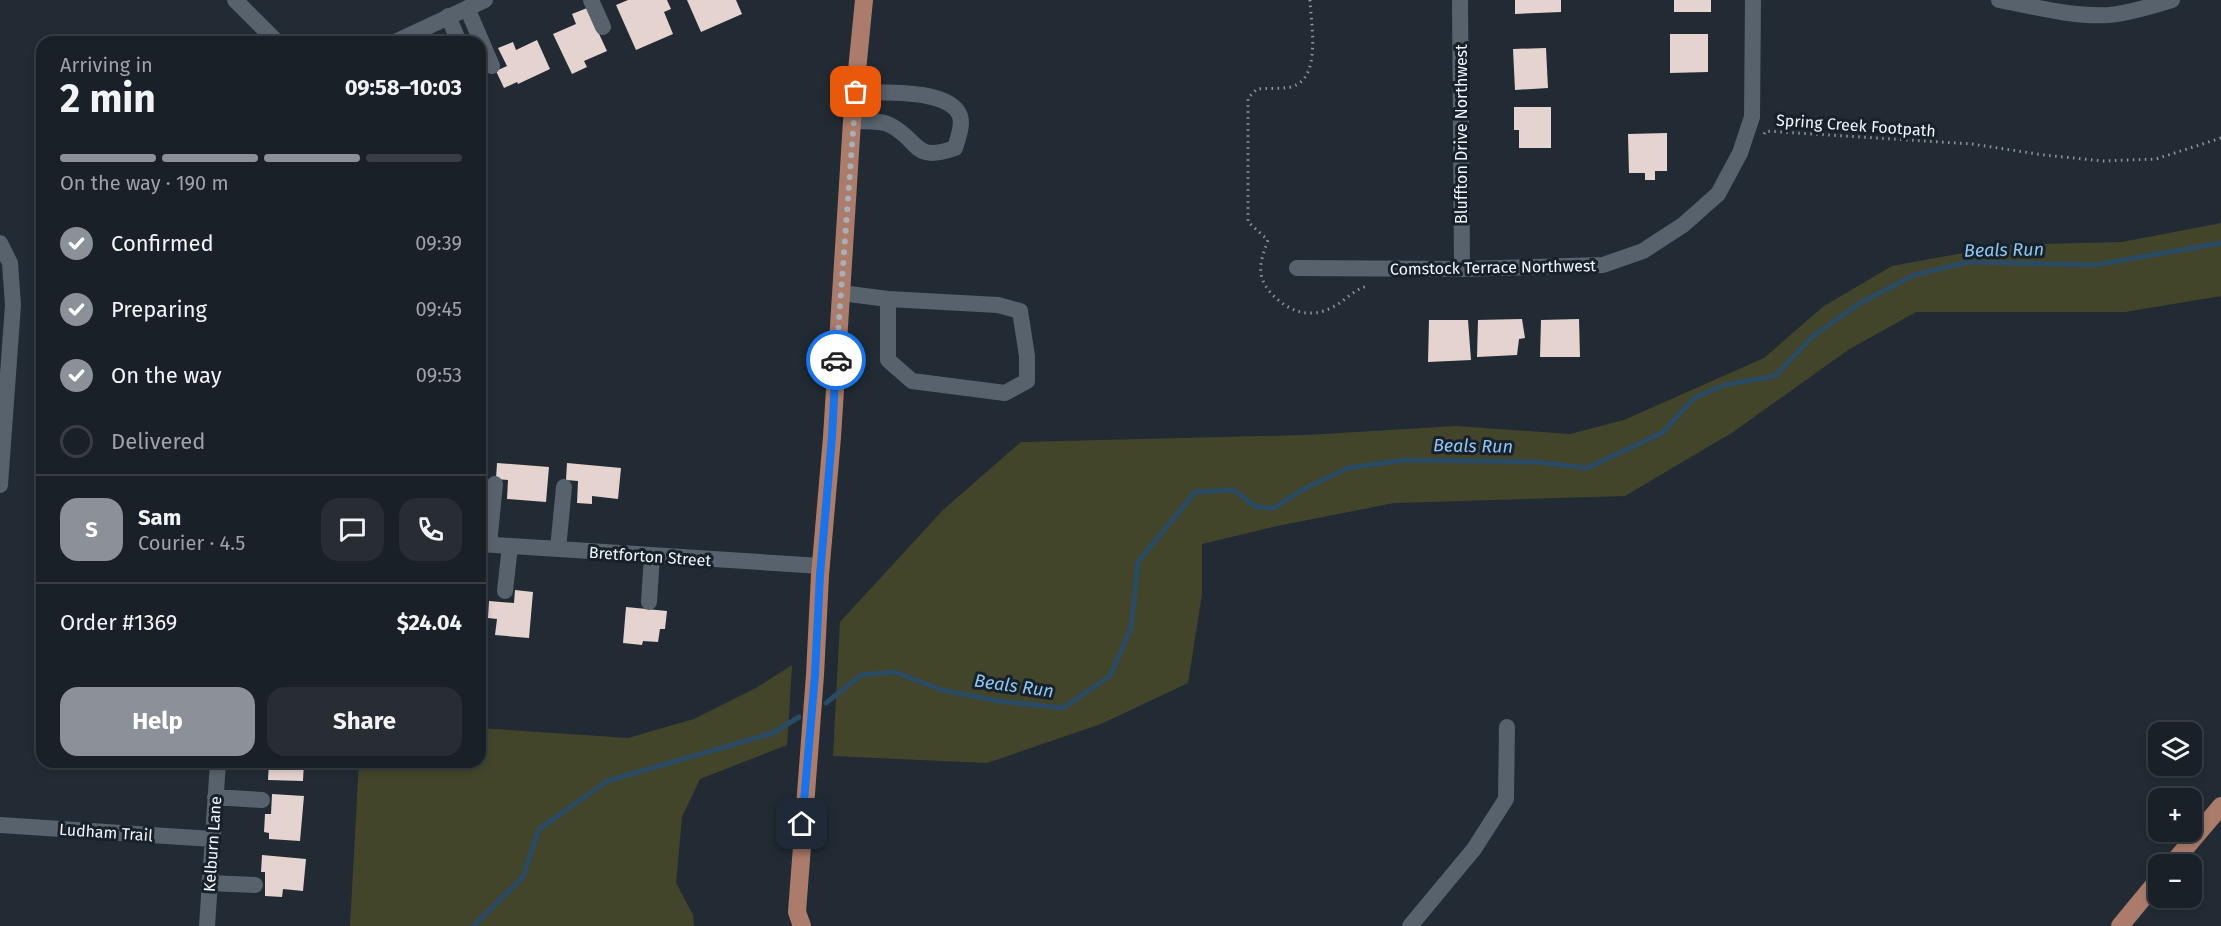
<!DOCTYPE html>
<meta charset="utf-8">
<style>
:root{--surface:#1a2027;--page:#272d33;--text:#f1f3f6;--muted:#9fa3a7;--line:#383e44;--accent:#8c9099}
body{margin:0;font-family:"Fira Sans",sans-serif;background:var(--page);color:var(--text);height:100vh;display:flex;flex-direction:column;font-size:22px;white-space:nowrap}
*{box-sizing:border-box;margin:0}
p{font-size:20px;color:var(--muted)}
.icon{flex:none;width:33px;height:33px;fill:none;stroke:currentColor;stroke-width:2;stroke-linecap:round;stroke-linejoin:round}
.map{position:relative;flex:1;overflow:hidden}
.drawer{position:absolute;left:36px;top:36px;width:450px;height:732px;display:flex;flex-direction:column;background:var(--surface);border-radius:18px;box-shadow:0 3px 9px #0003,0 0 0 2px var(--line)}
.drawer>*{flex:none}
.fabs{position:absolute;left:2148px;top:722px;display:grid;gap:12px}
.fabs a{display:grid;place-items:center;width:54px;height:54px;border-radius:12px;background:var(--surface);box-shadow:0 3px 9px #0003,0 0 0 2px var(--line);font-size:30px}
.pin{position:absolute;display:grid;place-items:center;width:51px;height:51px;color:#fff;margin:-26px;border-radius:12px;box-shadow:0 3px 9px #0006}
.courier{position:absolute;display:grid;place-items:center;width:60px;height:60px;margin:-30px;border:4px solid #1a73e8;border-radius:50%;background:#fff;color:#222;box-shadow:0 2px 8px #0007}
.headline em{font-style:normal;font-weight:700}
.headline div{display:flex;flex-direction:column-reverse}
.headline{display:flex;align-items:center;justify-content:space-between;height:102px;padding:0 24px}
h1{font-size:39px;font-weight:700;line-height:45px}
.bar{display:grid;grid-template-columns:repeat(4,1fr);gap:9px 6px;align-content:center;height:72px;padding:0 24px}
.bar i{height:8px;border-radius:4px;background:var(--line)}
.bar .active{background:var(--accent)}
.bar p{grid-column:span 4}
.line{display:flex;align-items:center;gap:15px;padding:0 24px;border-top:2px solid var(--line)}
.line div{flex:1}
.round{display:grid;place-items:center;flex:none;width:63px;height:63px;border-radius:18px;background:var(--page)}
ol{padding:0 24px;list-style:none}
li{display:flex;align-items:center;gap:18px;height:66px}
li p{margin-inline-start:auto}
li .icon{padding:6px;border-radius:50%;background:var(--accent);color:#fff;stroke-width:4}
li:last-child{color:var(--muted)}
li i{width:33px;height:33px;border:3px solid var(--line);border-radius:50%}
.cta{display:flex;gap:12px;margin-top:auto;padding:12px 24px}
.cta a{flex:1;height:69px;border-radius:18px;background:var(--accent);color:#fff;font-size:24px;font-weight:700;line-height:69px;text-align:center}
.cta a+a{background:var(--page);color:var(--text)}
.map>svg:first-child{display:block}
.green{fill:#43452b}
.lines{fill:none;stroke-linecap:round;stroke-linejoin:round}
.stream{stroke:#2b4b64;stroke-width:5}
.building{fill:#e5d3cf}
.path{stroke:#8e969d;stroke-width:3;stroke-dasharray:1.5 4.5;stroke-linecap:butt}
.minor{stroke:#58626c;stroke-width:16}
.major{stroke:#ab7c6c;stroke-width:18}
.done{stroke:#a8afb6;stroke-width:6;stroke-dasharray:0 10.8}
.route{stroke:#1a73e8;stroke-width:8}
.labels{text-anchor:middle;stroke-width:6;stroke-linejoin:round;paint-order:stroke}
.street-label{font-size:16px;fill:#f0f6fc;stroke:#18212a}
.water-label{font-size:18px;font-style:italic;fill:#8ec7f4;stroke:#18212a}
</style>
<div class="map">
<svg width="2221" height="926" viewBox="0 0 2221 926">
<rect width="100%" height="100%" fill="#222b34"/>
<path class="green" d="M2221,223V296L2125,312H1916L1848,350L1733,432L1625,496L1394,503L1277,526L1202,544V594L1188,683L1101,724L987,763L833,756L840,622L943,510L1021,442L1307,435L1456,426L1570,434L1624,420L1764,358L1824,306L1892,266L2007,245L2122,242Z
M792,665L787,745L700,779L682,817L676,883L693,915L694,926H350L359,762H480V728L628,738L694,719L756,688Z"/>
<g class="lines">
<path class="stream" d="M826,703L861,675L895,672L942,690L998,701L1063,708L1110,676L1131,628L1138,562L1195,492L1234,490L1256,507L1274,508L1302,490L1348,468L1405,460L1537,462L1587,468L1662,433L1694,398L1724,385L1775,376L1812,337L1860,303L1914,275L1969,262L2095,265L2221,243
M473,926L523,877L539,829L607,781L773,733L799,717"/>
</g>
<path class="building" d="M628,0H667L671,9L664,12L673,34L636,50L616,5Z
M687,0H736L742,14L701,32Z
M1515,0H1561V12L1515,14Z
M1674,0H1711V12H1674Z
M587,8L607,51L584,61L587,67L572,74L553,34L576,24L572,14Z
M1670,34H1708V72L1670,73Z
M537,40L550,69L518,84L517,82L504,88L496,71L507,66L498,48L513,42L516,50Z
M1546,48L1548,88L1515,90L1513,49Z
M1514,107H1551V148H1519V130H1514Z
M1667,133V171H1655V180H1645V173H1629L1628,134Z
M1522,319L1525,338L1519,339L1517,355L1477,357L1478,320Z
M1579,319L1580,357H1540L1541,320Z
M1429,320H1468L1471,360L1428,362Z
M497,463L549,467L546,502L507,499L508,480L496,479Z
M567,463L621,468L618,499L592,496V504L577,503L578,481L566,480Z
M515,590L533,592L529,638L495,635L497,619L488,618L489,601L514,603Z
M626,607L667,611L665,629H660L658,642L643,641L642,645L623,643Z
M269,762H304L303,781L268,780Z
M272,794L304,796L300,841L269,839V833L264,832L265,814H271Z
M262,855L306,859L303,891L283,889L282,897L265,896V872H261Z"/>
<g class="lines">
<path class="path" d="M1310,0C1311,24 1322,79 1291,87C1280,89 1268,88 1257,89L1248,98V222L1268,240C1261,260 1255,274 1270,292C1287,311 1309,320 1333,307C1345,301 1354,289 1368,286
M1764,134L1766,131L1972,144L2044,155L2103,161L2156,159L2221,138"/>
<path class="minor" d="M235,0L277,42
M591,0L603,27
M1460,0L1462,269
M1999,0C2035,7 2073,17 2109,15C2131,13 2152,6 2172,0
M467,8L492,66
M448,16L459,42
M395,42L485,0
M852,121C863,122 881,120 890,125C921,141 912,163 955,148C958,138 963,126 960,116C950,88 881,93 856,92
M0,243L10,263L13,305L0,485
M1297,268L1462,269L1603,265L1643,251L1683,225L1718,194L1740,153L1752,117L1753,0
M841,293L888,299L998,305L1020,311L1027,356V381L1005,393L912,381L888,360V299
M480,544L821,566
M489,544L495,484
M558,549L564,487
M505,591L510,546
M649,602L652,556
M215,797L262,800
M0,825L212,839
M209,883L255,885
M207,926L218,762
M1410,926L1474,849L1506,799L1507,727"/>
<path class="major" d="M2172,864L2221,806
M802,926L797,912L815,675L820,575L832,437L852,121L864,0
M2120,926L2158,880"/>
</g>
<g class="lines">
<path class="done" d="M836,360L856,92"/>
<path class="route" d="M802,824L815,675L820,575L832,437L836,360"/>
</g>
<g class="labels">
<g class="street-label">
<text transform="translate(1856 125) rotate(4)" y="6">Spring Creek Footpath</text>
<text transform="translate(1461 134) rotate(-90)" y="6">Bluffton Drive Northwest</text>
<text transform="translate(1493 267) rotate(-1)" y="6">Comstock Terrace Northwest</text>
<text transform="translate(650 556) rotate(4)" y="6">Bretforton Street</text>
<text transform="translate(106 832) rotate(4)" y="6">Ludham Trail</text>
<text transform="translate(212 844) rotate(-86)" y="6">Kelburn Lane</text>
</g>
<g class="water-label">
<text transform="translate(2004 250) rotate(-1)" y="6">Beals Run</text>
<text transform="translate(1473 446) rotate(1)" y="6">Beals Run</text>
<text transform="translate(1014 686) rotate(8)" y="6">Beals Run</text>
</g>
</g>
</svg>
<div class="fabs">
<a><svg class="icon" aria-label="layers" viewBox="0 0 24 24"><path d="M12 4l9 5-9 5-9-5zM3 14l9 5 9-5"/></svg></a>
<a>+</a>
<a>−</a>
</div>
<div class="pin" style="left:856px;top:92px;background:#ea580c"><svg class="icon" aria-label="bag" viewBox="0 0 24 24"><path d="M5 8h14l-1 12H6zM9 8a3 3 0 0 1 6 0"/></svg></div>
<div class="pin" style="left:802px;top:824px;background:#1f2937"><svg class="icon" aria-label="home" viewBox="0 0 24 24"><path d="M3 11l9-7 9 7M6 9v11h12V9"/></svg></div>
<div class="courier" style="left:836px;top:360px"><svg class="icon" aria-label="car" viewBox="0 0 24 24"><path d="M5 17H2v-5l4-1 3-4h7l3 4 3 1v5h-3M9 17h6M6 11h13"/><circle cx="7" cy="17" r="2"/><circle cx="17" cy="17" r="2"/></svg></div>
<section class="drawer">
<div class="headline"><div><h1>2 min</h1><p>Arriving in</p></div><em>09:58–10:03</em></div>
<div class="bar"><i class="active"></i><i class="active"></i><i class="active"></i><i></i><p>On the way · 190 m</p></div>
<ol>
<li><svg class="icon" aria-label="check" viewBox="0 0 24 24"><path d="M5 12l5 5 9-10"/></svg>Confirmed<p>09:39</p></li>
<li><svg class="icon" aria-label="check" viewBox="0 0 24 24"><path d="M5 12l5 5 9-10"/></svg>Preparing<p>09:45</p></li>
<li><svg class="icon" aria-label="check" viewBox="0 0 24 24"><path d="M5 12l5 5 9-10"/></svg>On the way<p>09:53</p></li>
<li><i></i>Delivered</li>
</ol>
<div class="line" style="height:108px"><b class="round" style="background:var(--accent);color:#fff">S</b><div><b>Sam</b><p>Courier · 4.5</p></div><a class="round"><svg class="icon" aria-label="chat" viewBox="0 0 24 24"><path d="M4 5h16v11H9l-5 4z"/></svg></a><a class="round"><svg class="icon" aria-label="phone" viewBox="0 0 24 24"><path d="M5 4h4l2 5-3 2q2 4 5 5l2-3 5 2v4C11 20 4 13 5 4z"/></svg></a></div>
<div class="line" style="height:78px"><div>Order #1369</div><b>$24.04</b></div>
<div class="cta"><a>Help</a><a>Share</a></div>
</section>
</div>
